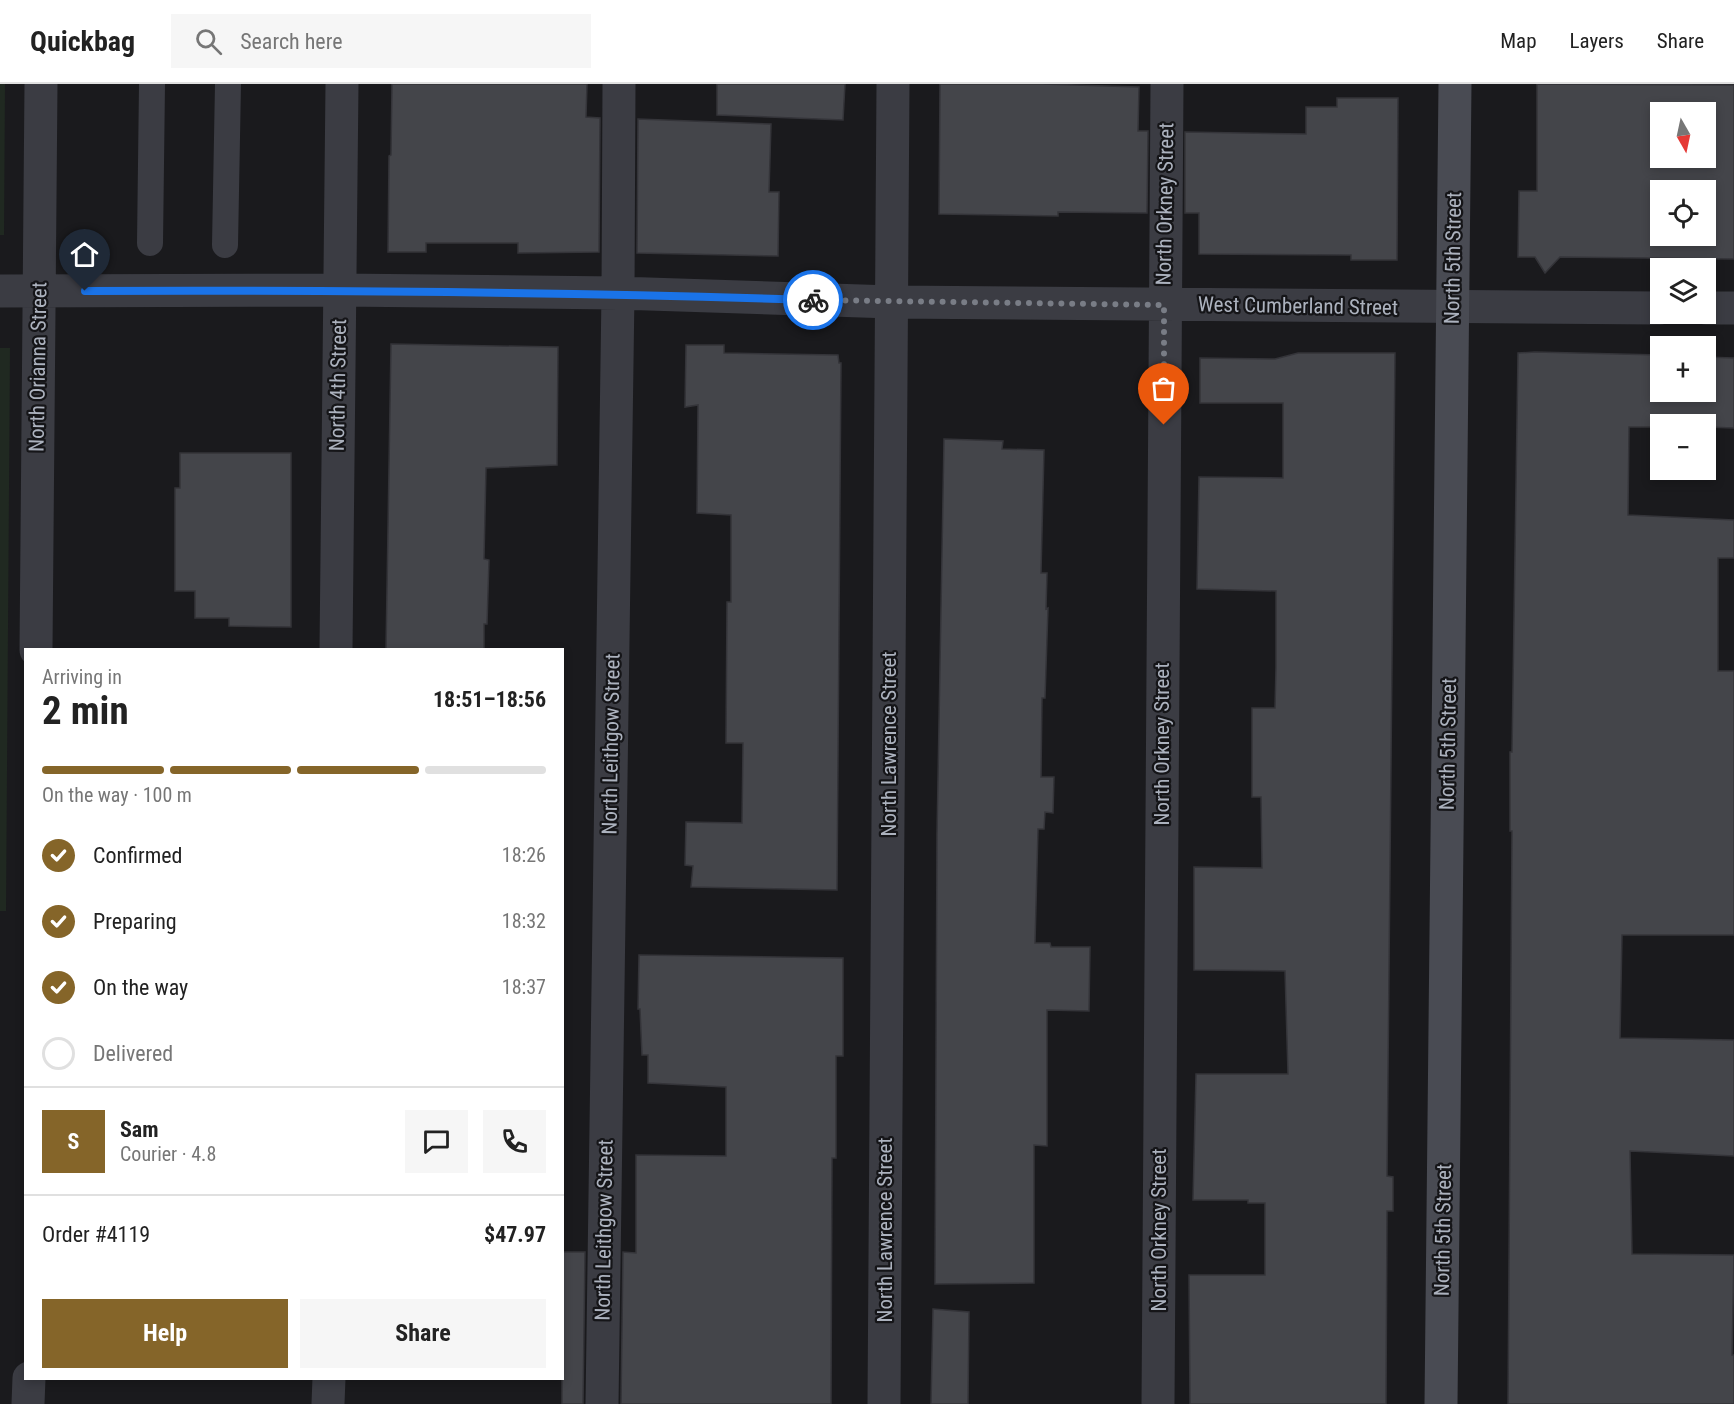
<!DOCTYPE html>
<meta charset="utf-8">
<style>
:root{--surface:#fff;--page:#f6f6f6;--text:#222;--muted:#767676;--line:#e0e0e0;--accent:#856529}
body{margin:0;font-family:"Roboto Condensed",sans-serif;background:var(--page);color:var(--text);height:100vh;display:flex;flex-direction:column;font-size:22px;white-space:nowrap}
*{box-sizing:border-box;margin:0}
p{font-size:20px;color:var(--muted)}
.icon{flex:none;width:33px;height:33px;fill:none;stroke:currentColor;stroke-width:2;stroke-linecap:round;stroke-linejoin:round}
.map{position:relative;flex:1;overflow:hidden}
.drawer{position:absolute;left:24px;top:564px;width:540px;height:732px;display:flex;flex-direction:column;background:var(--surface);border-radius:0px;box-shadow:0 3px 9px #0003}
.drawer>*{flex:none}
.needle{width:39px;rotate:171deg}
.tools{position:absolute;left:1650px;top:18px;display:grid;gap:12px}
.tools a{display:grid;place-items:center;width:66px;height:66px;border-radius:0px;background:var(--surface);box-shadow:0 3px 9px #0003;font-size:30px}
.pin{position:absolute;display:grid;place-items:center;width:51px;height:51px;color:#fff;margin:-62px -26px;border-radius:50% 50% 50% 0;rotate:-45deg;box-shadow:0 0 6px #0007}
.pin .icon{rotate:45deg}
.courier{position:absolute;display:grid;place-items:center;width:60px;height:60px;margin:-30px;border:4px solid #1a73e8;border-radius:50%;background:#fff;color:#222;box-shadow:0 2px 8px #0007}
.summary em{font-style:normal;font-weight:700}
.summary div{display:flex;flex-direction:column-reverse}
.summary{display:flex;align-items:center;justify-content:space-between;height:102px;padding:0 18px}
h1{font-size:39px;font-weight:700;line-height:45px}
.bar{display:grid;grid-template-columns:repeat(4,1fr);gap:9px 6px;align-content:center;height:72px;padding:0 18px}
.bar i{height:8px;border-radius:4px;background:var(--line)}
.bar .active{background:var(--accent)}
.bar p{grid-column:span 4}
.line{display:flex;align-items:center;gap:15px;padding:0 18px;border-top:2px solid var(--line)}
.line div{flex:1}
.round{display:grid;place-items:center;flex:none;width:63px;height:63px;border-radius:0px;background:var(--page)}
ol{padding:0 18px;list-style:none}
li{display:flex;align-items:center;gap:18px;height:66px}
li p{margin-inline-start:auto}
li .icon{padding:6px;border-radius:50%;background:var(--accent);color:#fff;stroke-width:4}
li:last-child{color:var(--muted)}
li i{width:33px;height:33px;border:3px solid var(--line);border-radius:50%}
.action{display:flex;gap:12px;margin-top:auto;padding:12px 18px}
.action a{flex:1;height:69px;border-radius:0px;background:var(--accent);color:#fff;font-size:24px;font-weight:700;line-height:69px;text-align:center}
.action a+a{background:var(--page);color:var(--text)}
header{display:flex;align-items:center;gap:36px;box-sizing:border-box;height:84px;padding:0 30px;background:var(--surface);border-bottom:2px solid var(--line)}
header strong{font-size:28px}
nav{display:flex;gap:33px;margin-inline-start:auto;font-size:21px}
.search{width:420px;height:54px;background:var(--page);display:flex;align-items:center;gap:15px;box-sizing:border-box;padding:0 21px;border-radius:0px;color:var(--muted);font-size:22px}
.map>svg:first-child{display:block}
.green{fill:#202921}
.building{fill:#44454a;stroke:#343439;stroke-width:1.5;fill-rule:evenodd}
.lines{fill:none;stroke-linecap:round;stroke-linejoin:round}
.lane{stroke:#3b3c43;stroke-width:26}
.street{stroke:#3b3c43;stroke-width:33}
.secondary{stroke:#494b53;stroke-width:33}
.done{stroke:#797d86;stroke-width:6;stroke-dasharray:0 10.8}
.route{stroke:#1a73e8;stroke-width:8}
.labels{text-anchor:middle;stroke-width:4.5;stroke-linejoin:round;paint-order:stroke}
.street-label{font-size:21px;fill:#acb2be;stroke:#151518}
</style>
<header>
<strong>Quickbag</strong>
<div class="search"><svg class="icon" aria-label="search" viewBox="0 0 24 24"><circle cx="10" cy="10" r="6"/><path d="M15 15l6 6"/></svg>Search here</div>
<nav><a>Map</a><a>Layers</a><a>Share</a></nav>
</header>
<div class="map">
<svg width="1734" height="1320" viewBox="0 0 1734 1320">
<rect width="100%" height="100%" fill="#1a1a1d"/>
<path class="green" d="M0,0H5L4,151H0Z
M0,264H10L6,827H0Z"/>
<path class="building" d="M392,0H587L586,33L600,34L599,168L518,169V159H426V168H388L389,72L391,71Z
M717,0H845L843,36L717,31Z
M940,0H1043L1139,3L1138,47H1148L1147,129L1058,128V132L939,130Z
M1537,0L1734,1V175L1560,173L1545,189L1535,173H1518L1519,107H1537ZM1660,28H1706V74H1660ZM1660,106H1706V152H1660Z
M1337,14H1398L1397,176H1351V171L1199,170V129H1185V48L1306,50V23H1337Z
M638,35L771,40L769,108H779L778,172L637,169Z
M391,260L558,263L557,381L486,384L484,475L489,476L487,540H484V566H386Z
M686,261H724V269L838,271L839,279H841L837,806L691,803L693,782L685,781L686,738L742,739L743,659H726L727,518H731V431L697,429L698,321L685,323Z
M1535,268L1660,271V308H1706V273L1734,274V344L1706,343V340H1660V343H1629L1628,431L1734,436V474H1718V587H1734V851H1622L1620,954L1734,956V1072L1630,1067L1632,1170L1734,1171L1732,1271H1734V1320H1508L1512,747H1510V668H1512L1518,269Z
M1298,269H1395L1387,1092L1393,1093V1127H1387L1386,1320H1190L1189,1191H1265V1119H1248V1116H1193L1196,990H1288L1285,887L1194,886V783L1262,784L1261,713H1252V624H1275L1276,583V507L1197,505L1199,393L1283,394V319H1200V274L1275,275Z
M944,355L1003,357L1002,365L1044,366L1041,489H1047L1046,525L1048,524L1045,614H1042L1041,693H1054L1053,729L1045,728L1044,745H1038L1035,859H1050L1051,863H1090L1089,927L1047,926V1062L1034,1061V1199L935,1200L937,751Z
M180,369H291V543L229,542V534H195V507H175V404H180Z
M639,871L843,874V972H836V1074H832L831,1320H621L623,1168L636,1169V1071L726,1072V1003L648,999V971H642L640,925H638Z
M562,1168H585L583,1320H562Z
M933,1225L969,1228L968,1320H931Z"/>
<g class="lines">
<path class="lane" d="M150,159L152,0
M225,161L228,0"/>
<path class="street" d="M0,207L339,206L618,209L892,218L1660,224
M1706,224H1734
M36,566L41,0
M336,566L342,0
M28,1320L29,1294
M328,1320L329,1294
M602,1320L618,209L619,0
M884,1320L893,0
M1158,1320L1167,0"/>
<path class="secondary" d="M1441,1320L1455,0"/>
</g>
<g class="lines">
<path class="done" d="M813,216L1164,221V341"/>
<path class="route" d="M85,207C328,206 570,208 813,216"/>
</g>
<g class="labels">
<g class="street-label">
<text transform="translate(1165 120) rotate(-89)" y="7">North Orkney Street</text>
<text transform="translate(1453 174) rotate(-89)" y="7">North 5th Street</text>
<text transform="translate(1298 222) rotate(1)" y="7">West Cumberland Street</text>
<text transform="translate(38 283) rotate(-89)" y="7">North Orianna Street</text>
<text transform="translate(338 301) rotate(-89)" y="7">North 4th Street</text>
<text transform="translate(611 660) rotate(-89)" y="7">North Leithgow Street</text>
<text transform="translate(889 660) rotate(-90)" y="7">North Lawrence Street</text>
<text transform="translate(1162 660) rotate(-90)" y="7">North Orkney Street</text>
<text transform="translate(1448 660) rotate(-89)" y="7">North 5th Street</text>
<text transform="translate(604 1146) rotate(-89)" y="7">North Leithgow Street</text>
<text transform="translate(885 1146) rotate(-90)" y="7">North Lawrence Street</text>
<text transform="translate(1159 1146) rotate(-90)" y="7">North Orkney Street</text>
<text transform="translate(1443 1146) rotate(-89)" y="7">North 5th Street</text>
</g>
</g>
</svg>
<div class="tools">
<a><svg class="needle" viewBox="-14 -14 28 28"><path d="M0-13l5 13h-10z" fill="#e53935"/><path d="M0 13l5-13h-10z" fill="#767676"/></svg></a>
<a><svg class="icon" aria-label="locate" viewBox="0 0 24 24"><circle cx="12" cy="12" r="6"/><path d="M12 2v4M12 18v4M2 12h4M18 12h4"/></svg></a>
<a><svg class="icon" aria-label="layers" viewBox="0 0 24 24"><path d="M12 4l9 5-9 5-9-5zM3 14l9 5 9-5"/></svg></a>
<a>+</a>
<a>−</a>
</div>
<div class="pin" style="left:1164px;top:341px;background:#ea580c"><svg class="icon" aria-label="bag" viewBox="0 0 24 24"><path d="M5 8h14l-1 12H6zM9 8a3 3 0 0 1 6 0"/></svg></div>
<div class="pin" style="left:85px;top:207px;background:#1f2937"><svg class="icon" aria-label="home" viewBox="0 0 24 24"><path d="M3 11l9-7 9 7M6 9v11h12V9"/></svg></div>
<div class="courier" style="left:813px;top:216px"><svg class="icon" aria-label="bike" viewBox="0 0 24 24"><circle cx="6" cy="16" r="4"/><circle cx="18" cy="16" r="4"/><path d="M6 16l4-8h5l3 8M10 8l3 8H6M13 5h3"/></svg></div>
<section class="drawer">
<div class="summary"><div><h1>2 min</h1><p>Arriving in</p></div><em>18:51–18:56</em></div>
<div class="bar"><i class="active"></i><i class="active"></i><i class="active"></i><i></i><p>On the way · 100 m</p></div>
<ol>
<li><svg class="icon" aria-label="check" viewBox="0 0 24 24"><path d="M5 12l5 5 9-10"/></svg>Confirmed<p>18:26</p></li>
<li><svg class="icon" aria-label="check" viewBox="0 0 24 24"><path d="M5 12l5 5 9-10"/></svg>Preparing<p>18:32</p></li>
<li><svg class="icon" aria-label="check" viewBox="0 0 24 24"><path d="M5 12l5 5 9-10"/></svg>On the way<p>18:37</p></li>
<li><i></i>Delivered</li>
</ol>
<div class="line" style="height:108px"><b class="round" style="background:var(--accent);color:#fff">S</b><div><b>Sam</b><p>Courier · 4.8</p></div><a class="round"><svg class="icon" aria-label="chat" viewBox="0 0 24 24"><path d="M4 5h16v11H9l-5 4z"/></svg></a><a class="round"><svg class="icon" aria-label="phone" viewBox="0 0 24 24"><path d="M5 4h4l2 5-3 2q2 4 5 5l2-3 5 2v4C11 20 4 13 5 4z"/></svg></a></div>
<div class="line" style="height:78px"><div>Order #4119</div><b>$47.97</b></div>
<div class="action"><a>Help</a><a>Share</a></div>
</section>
</div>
